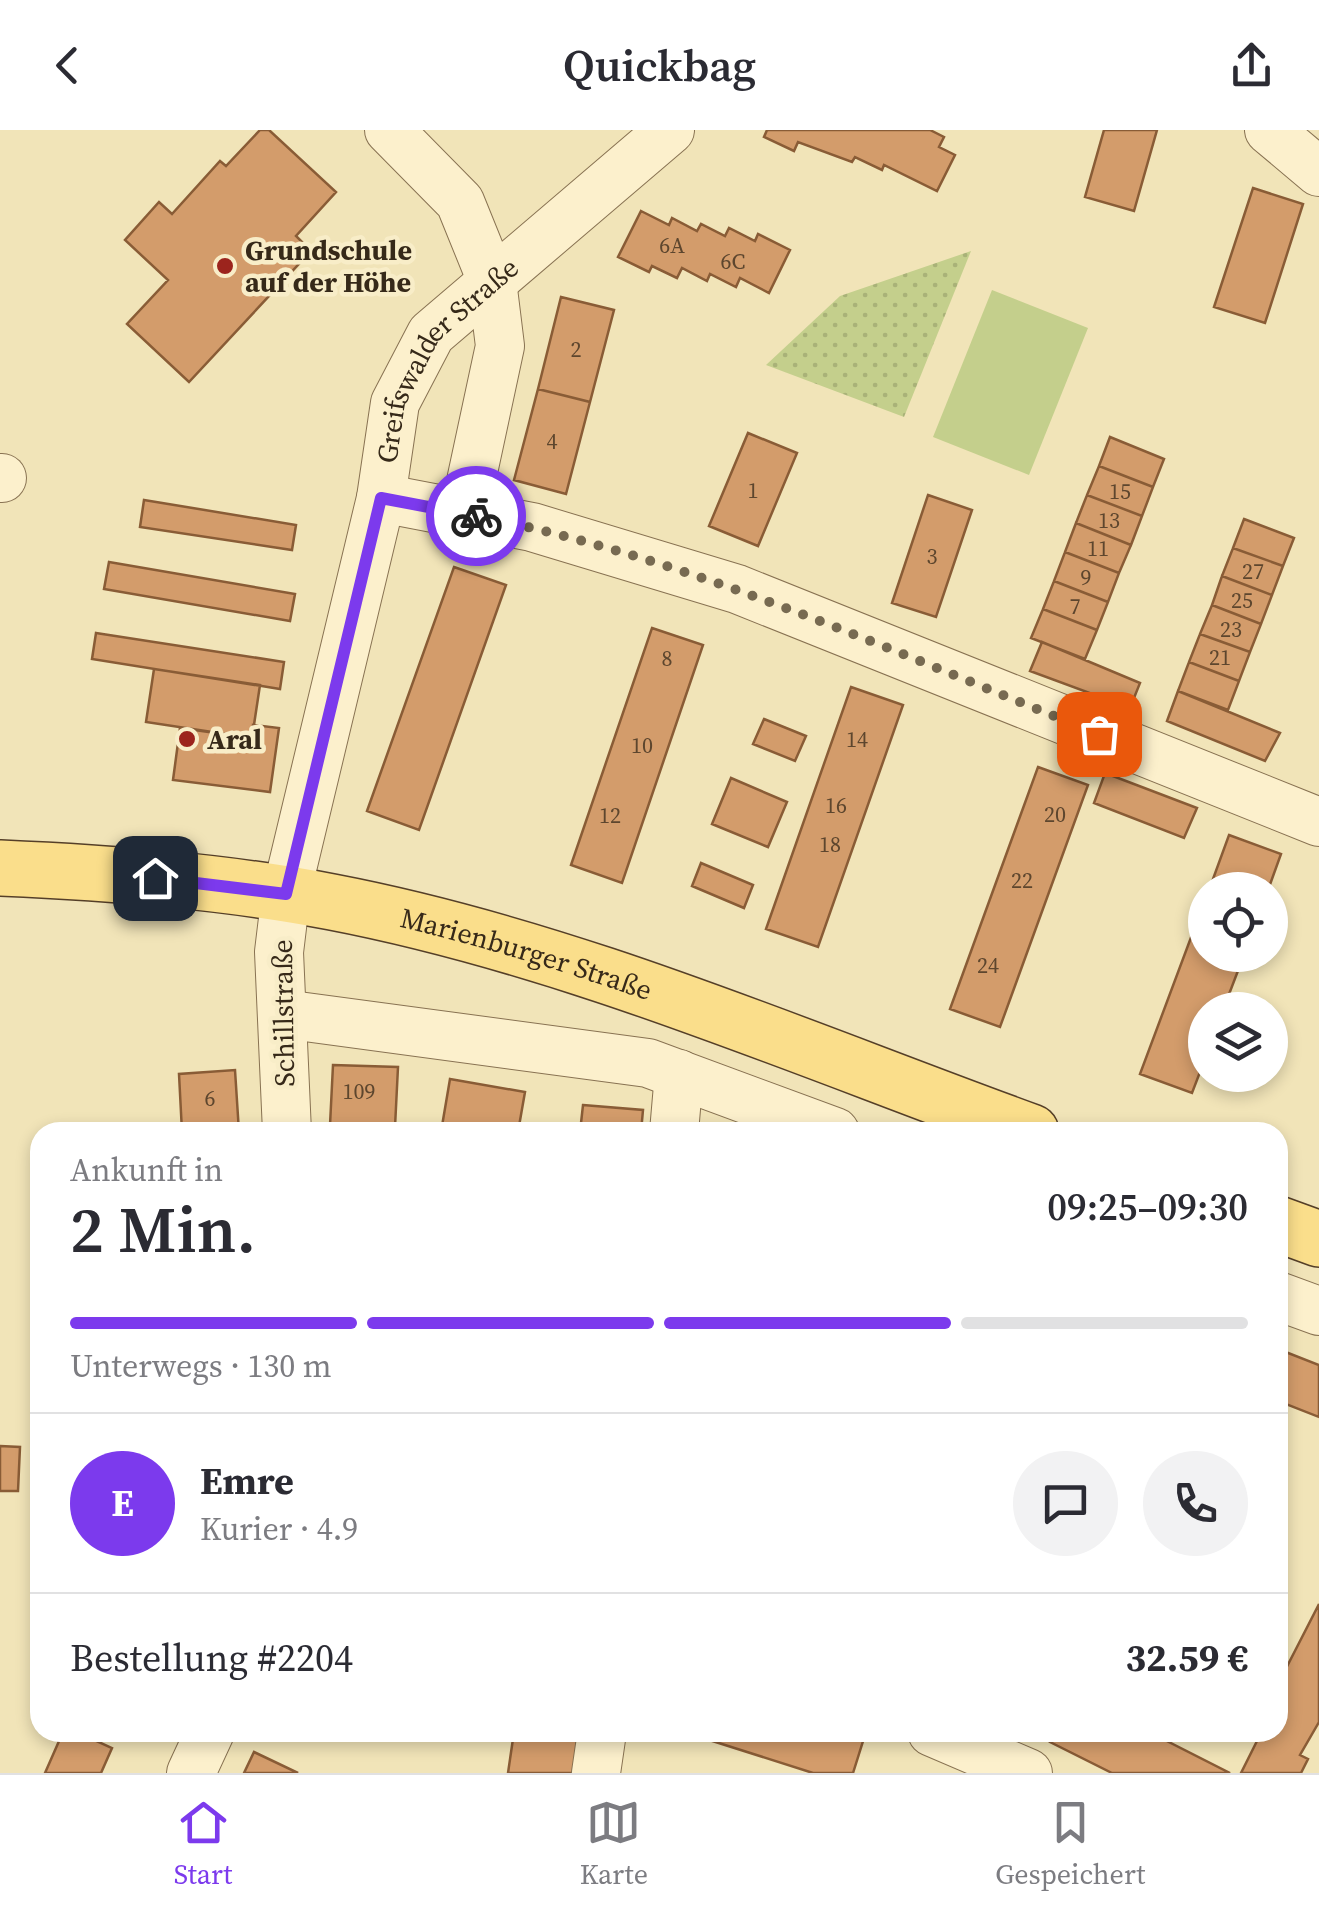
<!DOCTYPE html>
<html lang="de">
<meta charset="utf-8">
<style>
:root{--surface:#fff;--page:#f2f2f3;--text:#2b2b33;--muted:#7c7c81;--line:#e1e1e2;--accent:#7c3aed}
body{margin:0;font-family:"Source Serif 4",serif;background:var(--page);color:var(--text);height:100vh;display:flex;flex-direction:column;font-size:38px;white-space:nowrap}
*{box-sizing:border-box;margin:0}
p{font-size:32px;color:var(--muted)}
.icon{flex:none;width:55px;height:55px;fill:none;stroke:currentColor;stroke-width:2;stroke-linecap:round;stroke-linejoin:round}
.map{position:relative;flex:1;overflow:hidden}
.drawer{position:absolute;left:30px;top:992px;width:1258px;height:620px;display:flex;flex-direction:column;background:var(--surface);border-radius:30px;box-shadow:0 5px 15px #0003}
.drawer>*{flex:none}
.tools{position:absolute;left:1188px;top:742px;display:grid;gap:20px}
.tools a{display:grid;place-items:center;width:100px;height:100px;border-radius:50%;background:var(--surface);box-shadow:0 5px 15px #0003;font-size:50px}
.pin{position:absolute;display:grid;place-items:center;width:85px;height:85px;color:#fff;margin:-42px;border-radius:20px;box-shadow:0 5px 15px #0006}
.courier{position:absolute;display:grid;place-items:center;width:100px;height:100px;margin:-50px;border:8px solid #7c3aed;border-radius:50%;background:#fff;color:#222;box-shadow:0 2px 12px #0007}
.head em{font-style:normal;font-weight:600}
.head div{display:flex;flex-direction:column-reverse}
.head{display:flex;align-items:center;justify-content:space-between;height:170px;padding:0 40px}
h1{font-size:65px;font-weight:600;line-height:75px}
.bar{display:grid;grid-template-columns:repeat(4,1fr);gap:15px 10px;align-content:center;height:120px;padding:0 40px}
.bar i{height:12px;border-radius:8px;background:var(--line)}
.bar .active{background:var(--accent)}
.bar p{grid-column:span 4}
.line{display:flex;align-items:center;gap:25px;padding:0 40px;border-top:2px solid var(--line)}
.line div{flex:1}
.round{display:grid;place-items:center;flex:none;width:105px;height:105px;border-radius:52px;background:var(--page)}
header{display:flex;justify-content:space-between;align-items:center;height:130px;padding:0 40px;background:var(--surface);font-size:45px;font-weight:600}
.tab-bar{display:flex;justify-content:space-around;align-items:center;height:140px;border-top:2px solid var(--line);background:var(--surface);font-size:28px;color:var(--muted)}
.tab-bar a{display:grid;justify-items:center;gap:5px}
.tab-bar .active{color:var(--accent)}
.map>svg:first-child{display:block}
.park{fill:url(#park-dots)}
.pitch{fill:#c4cf8c}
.building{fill:#d39c6b;stroke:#895c36;stroke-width:2.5}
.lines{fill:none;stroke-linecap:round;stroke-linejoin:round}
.minor-casing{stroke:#887252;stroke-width:50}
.major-casing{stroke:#553f28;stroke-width:58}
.minor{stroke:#fcf0cc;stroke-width:48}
.major{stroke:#fade8b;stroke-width:55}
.done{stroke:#776a51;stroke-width:10;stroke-dasharray:0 18}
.route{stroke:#7c3aed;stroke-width:12}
.poi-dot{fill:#9c241d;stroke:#f8edc8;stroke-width:4}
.labels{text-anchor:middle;stroke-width:9;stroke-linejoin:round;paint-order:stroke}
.number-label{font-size:22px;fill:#5d462e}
.poi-label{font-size:28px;font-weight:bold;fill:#362919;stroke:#f8edc8;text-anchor:start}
.street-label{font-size:28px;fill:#362919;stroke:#f8edc8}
</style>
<header><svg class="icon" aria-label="back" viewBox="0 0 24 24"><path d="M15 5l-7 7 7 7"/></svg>Quickbag<svg class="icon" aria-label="share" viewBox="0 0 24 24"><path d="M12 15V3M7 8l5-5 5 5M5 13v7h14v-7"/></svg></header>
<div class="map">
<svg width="1319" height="1643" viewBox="0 0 1319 1643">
<defs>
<pattern id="park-dots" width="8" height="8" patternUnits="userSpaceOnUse" patternTransform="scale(2.5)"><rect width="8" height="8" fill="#c4cf8c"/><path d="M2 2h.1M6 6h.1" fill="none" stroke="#a9b278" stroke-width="1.8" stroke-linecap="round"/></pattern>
</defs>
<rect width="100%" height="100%" fill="#f1e4b8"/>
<path class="park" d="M971,121L904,287L766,235L840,166Z"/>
<path class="pitch" d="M992,160L1088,198L1029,345L933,307Z"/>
<path class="building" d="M260,0H269L336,62L296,106L311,121L189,252L127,194L168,150L125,110L159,72L172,84L220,31L226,36Z
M767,0H930L944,7L939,17L955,25L937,61L884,35L882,40L855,27L852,32L798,12L794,21L764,7Z
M1104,0H1157L1134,81L1085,67Z
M1253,58L1303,74L1265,193L1214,177Z
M641,81L669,95L672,88L697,101L701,94L725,106L729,98L755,111L758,104L790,120L769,163L740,148L736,157L710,144L707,151L682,138L677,148L652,136L649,142L618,127Z
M561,167L614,180L590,272L538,259Z
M538,259L590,272L566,364L514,350Z
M748,303L797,323L758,416L709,396Z
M1110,307L1164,329L1153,357L1099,336Z
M1099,336L1153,357L1142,386L1087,365Z
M928,365L972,380L936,487L892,473Z
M1087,365L1142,386L1131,415L1076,393Z
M144,370L296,395L292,420L140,397Z
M1244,389L1294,408L1283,436L1233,418Z
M1076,393L1131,415L1119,443L1065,422Z
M1233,418L1283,436L1272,465L1222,446Z
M1065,422L1119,443L1108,472L1054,451Z
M109,432L295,464L290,491L104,459Z
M454,437L506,455L419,700L367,681Z
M1222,446L1272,465L1261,494L1212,475Z
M1054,451L1108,472L1097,500L1043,479Z
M1212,475L1261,494L1250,522L1200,504Z
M1043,479L1097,500L1085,529L1031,508Z
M652,498L703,515L622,753L571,735Z
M96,503L284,532L280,559L92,529Z
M1200,504L1250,522L1239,551L1189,532Z
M1042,512L1140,553L1130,578L1030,541Z
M1189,532L1239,551L1228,580L1178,561Z
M154,539L260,555L252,608L146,592Z
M851,557L903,575L818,817L766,799Z
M1178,561L1280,603L1265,631L1167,591Z
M764,589L806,606L795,631L753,614Z
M253,595L279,598L270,662L173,650L180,598L252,608Z
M1038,637L1088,655L1000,897L950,879Z
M1105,643L1197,678L1184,708L1094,673Z
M731,648L787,672L768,717L712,694Z
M1229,705L1281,724L1268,760H1209Z
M701,733L753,755L744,778L692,756Z
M1205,770V825H1244L1223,880H1205V929L1192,963L1140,944Z
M333,935L398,937L395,997L330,995Z
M235,940L239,1002H182L179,944Z
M450,949L525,962L518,1002L442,996Z
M583,975L643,980L641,1002H580Z
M1278,1219L1319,1235V1287L1278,1271Z
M0,1316L20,1317L18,1361H0Z
M1319,1474V1592L1300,1625L1308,1629L1301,1643H1241L1258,1609L1252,1602H1278V1554Z
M63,1602H77L112,1618L101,1643H45Z
M514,1602L592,1605L587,1643H508Z
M684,1602H847L864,1608L853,1643H813Z
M1055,1602H1149L1230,1643H1112L1050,1612Z
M254,1622L298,1643H244Z"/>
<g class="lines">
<g class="minor-casing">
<g id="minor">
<path d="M389,0L460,72L492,151L500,216L464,384"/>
<path d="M1269,0L1319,42"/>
<path d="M0,348H2"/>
<path d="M381,368L532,397L737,459L1319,692"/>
<path d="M283,884L648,933L835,1002"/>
<path id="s1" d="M287,1002L279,822L286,764L381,368L395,273L431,204L670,0"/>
<path d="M674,1002L679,944"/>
<path d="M1278,1166L1319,1181"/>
<path d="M932,1602L1028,1643"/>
<path d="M191,1643L210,1602"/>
<path d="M596,1643L602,1602"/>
</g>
</g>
<g class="major-casing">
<g id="major">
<path id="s2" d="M0,738C111,743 223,751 332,772C572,818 802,919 1031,1002"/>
<path d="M1278,1094L1319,1109"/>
</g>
</g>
<use href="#minor" class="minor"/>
<use href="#major" class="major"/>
</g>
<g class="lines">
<path class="done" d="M476,386C692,428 895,523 1099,604"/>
<path class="route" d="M155,748L286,764L381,368L476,386"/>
</g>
<g class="poi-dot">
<circle cx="225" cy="136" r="10"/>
<circle cx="187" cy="609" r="10"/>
</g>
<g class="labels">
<g class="number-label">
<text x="672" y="123">6A</text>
<text x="733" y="139">6C</text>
<text x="576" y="227">2</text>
<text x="552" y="319">4</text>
<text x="753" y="368">1</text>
<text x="1120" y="369">15</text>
<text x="1109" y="398">13</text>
<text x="1098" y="426">11</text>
<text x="932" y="434">3</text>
<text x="1253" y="449">27</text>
<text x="1086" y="455">9</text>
<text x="1242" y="478">25</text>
<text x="1075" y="484">7</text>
<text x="1231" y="507">23</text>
<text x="1220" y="535">21</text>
<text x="667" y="536">8</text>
<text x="857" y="617">14</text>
<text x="642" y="623">10</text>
<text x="836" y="683">16</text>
<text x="1055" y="692">20</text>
<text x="610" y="693">12</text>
<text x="830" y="722">18</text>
<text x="1022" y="758">22</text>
<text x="988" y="843">24</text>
<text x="359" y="969">109</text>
<text x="210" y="976">6</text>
</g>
<g class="poi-label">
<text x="245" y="130">Grundschule<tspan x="245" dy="32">auf der Höhe</tspan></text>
<text x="207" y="619">Aral</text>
</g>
<g class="street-label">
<text dy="10" stroke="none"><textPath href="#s1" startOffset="805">Greifswalder Straße</textPath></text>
<text dy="10" stroke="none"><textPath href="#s2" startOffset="535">Marienburger Straße</textPath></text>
<text transform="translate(283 883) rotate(-91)" y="10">Schillstraße</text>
</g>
</g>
</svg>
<div class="tools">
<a><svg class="icon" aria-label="locate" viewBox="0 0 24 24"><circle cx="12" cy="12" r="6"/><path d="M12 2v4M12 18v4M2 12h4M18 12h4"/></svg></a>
<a><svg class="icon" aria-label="layers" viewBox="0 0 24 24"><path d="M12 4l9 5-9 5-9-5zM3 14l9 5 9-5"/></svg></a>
</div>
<div class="pin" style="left:1099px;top:604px;background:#ea580c"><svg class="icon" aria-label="bag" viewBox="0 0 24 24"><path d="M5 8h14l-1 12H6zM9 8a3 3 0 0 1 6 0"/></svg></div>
<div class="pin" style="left:155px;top:748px;background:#1f2937"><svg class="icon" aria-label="home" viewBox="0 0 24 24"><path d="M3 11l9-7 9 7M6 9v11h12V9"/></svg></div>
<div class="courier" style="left:476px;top:386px"><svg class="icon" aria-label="bike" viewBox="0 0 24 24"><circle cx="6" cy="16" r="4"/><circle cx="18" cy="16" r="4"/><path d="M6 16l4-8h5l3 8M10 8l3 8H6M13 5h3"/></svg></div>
<section class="drawer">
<div class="head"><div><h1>2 Min.</h1><p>Ankunft in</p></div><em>09:25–09:30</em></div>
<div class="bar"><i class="active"></i><i class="active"></i><i class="active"></i><i></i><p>Unterwegs · 130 m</p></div>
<div class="line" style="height:180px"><b class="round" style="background:var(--accent);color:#fff">E</b><div><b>Emre</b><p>Kurier · 4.9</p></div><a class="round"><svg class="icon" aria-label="chat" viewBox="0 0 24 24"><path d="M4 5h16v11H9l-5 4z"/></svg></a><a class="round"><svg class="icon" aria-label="phone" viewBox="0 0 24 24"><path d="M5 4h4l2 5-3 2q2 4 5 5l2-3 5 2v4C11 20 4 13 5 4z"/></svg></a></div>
<div class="line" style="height:130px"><div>Bestellung #2204</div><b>32.59 €</b></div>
</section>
</div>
<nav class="tab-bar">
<a class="active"><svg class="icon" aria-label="home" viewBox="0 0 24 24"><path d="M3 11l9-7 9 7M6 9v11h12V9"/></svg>Start</a>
<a><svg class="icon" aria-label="map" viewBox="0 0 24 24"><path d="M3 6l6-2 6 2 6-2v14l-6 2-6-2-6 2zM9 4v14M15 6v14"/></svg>Karte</a>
<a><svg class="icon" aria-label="saved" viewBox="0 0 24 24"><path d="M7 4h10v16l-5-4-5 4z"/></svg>Gespeichert</a>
</nav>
